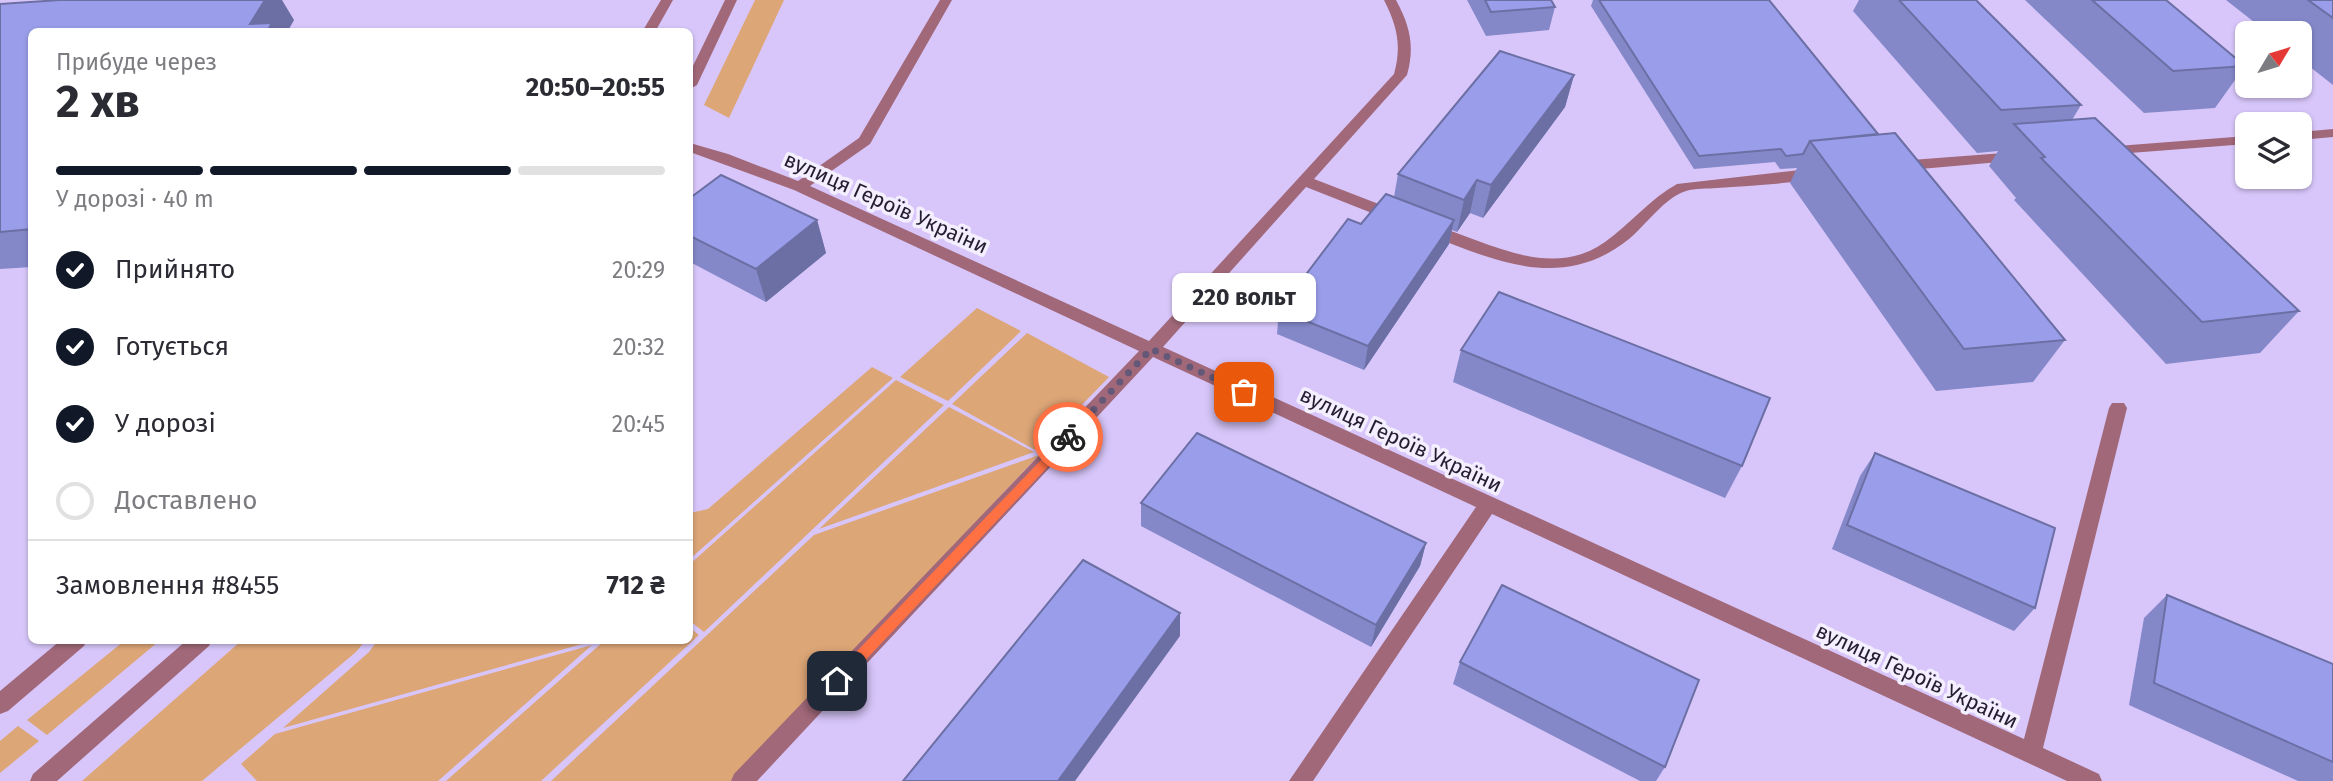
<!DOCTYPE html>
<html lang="uk">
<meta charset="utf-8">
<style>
:root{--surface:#fff;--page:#f2f2f3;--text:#2b2b33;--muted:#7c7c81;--line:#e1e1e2;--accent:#111827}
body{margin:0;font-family:"Fira Sans",sans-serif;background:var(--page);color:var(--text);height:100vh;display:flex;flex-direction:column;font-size:26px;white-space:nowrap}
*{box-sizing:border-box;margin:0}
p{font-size:23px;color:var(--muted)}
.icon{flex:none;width:38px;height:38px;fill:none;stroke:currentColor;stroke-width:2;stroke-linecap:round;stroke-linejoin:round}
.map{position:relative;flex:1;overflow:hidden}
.details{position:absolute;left:28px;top:28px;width:665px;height:616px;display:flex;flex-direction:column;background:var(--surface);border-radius:10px;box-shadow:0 2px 5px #0004}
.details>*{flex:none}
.needle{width:46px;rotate:52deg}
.buttons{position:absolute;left:2235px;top:21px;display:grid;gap:14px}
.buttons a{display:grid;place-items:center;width:77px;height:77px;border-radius:10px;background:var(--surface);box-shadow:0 2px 5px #0004;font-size:35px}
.pin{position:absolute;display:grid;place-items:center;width:60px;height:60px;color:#fff;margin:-30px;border-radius:14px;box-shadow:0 4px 10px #0006}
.courier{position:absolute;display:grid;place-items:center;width:70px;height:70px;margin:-35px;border:5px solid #ff7043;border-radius:50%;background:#fff;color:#222;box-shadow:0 2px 9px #0007}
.bubble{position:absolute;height:49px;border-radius:10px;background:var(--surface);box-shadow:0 2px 5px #0004;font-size:23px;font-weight:700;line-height:49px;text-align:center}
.overview em{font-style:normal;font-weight:700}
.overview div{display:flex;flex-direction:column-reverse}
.overview{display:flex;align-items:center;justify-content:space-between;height:119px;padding:0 28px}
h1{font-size:46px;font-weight:700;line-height:52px}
.bar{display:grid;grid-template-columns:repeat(4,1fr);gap:10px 7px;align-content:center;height:84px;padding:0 28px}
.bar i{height:9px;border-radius:5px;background:var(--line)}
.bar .on{background:var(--accent)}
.bar p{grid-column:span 4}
.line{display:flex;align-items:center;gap:18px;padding:0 28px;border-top:2px solid var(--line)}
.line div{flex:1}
ol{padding:0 28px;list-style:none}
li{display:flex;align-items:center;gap:21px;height:77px}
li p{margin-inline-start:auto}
li .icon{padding:7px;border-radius:50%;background:var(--accent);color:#fff;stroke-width:4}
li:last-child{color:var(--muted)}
li i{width:38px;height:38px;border:4px solid var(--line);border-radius:50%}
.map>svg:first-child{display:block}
.green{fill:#dda677}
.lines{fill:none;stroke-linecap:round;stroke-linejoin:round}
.minor{fill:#a16879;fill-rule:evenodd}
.wall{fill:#8488c9}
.shaded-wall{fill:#6c6fa4}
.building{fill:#9a9eea;stroke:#6c6fa4;stroke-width:2}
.route{fill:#ff7043}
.done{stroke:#635877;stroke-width:7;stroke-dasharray:0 12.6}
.labels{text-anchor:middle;stroke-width:7;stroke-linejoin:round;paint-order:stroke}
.street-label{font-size:21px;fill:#241d30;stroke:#f4efff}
</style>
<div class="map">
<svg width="2333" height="781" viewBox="0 0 2333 781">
<rect width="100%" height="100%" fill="#d8c6fa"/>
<path class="green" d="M755,0H784L729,118L704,105Z
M977,308L1021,331L948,401L900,377Z
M1027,333L1109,377L1037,451L952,404Z
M872,367L893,378L690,559V513L708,509Z
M896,380L944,405L704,632L690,621V564Z
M949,407L1034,452L819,529Z
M1039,455L732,781H551L814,535Z
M690,628L699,635L541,781H446L604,641L690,640Z
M124,641H159L47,735L27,720Z
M241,641H365L356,652L202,781H82Z
M377,641V640L593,641L283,728L369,652Z
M592,645L438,781H257L241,764L275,734Z
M18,726L39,741L0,773V741Z"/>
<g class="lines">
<path class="minor" d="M661,0H673L655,32H642Z
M725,0H737L697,85L690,89V72Z
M940,0H952L870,144L810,186L1149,341L1394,74C1402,45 1397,26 1384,0H1396C1410,26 1415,46 1407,75L1314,179L1402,213L1405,217L1402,221H1392L1306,187L1163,347L2024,739L2109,408L2112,403H2124L2127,408L2043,748L2099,774L2102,781H2067L1492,514L1313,781H1289L1476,507L1153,357L757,781H731L734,774L1139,351L794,190L690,152V143L728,154L798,181L859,138Z
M2333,129V137L2300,140V132Z
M2247,136V144L2104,155L2097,151L2104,147Z
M2017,152L2022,154L2024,157L2022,160L1898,171L1891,166L1898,161Z
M1818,168L1823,170L1825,173L1823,176C1790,185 1752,185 1717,188C1708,189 1695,188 1686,191C1664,198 1646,225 1629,239C1562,293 1493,260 1424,233L1421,229L1429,224C1485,239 1549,282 1605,242C1630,224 1650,199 1677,184Z
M61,640H87L84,646L8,711L0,714V691Z
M187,640H212L209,646L57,781H30L33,774Z"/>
</g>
<path class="wall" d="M1467,0H1551L1555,7L1549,30L1486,36Z
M1593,0H1769L1878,134L2065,340L2033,382L1936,391L1790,183L1797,168L1780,169L1775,162L1694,169L1591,6Z
M1859,0H1976L2081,105L2072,120L2299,311L2260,353L2166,364L2014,200L2016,198L1989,166L1998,151L1977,153L1853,11Z
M2025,0H2166L2245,66L2215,108L2144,113Z
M2226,0H2333V85L2300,59V33H2268Z
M0,4L294,20L287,32H32V267L0,269Z
M1574,75L1565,107L1483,218L1470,213L1457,232L1452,230L1449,244L1364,370L1277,334L1279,310L1361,224L1394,197L1398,174Z
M690,198L817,220L826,253L766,302L690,262Z
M1461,350L1742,466L1725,498L1453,382Z
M1875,453L2035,608L2014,631L1832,549L1860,476Z
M1141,503L1426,543L1420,566L1371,647L1141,526Z
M2167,595L2333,664V781H2298L2129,705L2144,618Z
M1460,662L1665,767L1656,781H1640L1453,684Z"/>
<path class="shaded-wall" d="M265,0H282L294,20L287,32H255L250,24Z
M1574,75L1565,107L1483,218L1491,185Z
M1477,180L1470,213L1457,232L1464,200Z
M817,220L826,253L766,302L756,269Z
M1454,220L1449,244L1364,370L1368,346Z
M1426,543L1420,566L1371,647L1376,625Z
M1180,613V636L1075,781H1058Z"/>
<path class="building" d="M60,0H265L250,24L272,23L267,32H32V229L0,232V4Z
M1485,0H1551L1555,7L1491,12Z
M1599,0H1769L1878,134L1810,141L1803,154L1786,156L1781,149L1699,156Z
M1899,0H1976L2081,105L2001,110Z
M2092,0H2166L2245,66L2173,71Z
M2308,0H2333V18Z
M1500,51L1574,75L1491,185L1477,180L1464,200L1398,174Z
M2095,118L2299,311L2202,322L2041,158L2045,157L2014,124Z
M1895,133L2065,340L1964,349L1810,141Z
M721,175L817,220L756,269L690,236V198Z
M1386,194L1454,220L1368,346L1279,310L1348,219L1361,224Z
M1499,292L1770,398L1742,466L1461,350Z
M1197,433L1426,543L1376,625L1141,503Z
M1875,453L2055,528L2035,608L1847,525Z
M1083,560L1180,613L1058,781H903Z
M1502,585L1699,680L1665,767L1460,662Z
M2167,595L2333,664V762L2154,683Z"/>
<path class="route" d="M1068,432L1074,437L1073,440L842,685H832V677Z"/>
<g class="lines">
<path class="done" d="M1068,437L1151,349L1244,392"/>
</g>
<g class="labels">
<g class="street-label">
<text transform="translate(886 203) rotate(24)" y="7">вулиця Героїв України</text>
<text transform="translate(1401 440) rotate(25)" y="7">вулиця Героїв України</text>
<text transform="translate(1917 676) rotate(25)" y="7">вулиця Героїв України</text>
</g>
</g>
</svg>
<div class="buttons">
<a><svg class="needle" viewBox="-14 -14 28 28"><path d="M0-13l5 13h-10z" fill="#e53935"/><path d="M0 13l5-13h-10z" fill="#7c7c81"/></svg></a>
<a><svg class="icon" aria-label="layers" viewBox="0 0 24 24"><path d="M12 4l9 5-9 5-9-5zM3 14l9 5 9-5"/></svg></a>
</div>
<div class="pin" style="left:1244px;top:392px;background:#ea580c"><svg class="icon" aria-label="bag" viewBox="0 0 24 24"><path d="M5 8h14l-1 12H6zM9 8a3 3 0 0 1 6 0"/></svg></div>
<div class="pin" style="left:837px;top:681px;background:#1f2937"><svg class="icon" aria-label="home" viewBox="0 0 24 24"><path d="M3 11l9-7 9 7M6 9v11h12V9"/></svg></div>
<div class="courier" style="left:1068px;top:437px"><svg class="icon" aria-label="bike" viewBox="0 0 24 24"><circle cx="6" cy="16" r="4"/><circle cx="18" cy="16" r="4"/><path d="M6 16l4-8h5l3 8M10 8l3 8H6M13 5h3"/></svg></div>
<div class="bubble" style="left:1172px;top:273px;width:144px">220 вольт</div>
<section class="details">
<div class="overview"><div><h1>2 хв</h1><p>Прибуде через</p></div><em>20:50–20:55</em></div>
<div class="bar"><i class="on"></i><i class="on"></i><i class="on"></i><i></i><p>У дорозі · 40 m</p></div>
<ol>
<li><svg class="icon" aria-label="check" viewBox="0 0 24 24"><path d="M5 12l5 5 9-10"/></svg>Прийнято<p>20:29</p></li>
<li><svg class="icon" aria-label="check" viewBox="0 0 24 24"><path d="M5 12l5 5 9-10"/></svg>Готується<p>20:32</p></li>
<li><svg class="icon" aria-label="check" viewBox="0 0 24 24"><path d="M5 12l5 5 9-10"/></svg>У дорозі<p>20:45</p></li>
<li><i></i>Доставлено</li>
</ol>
<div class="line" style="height:91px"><div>Замовлення #8455</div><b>712 ₴</b></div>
</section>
</div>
